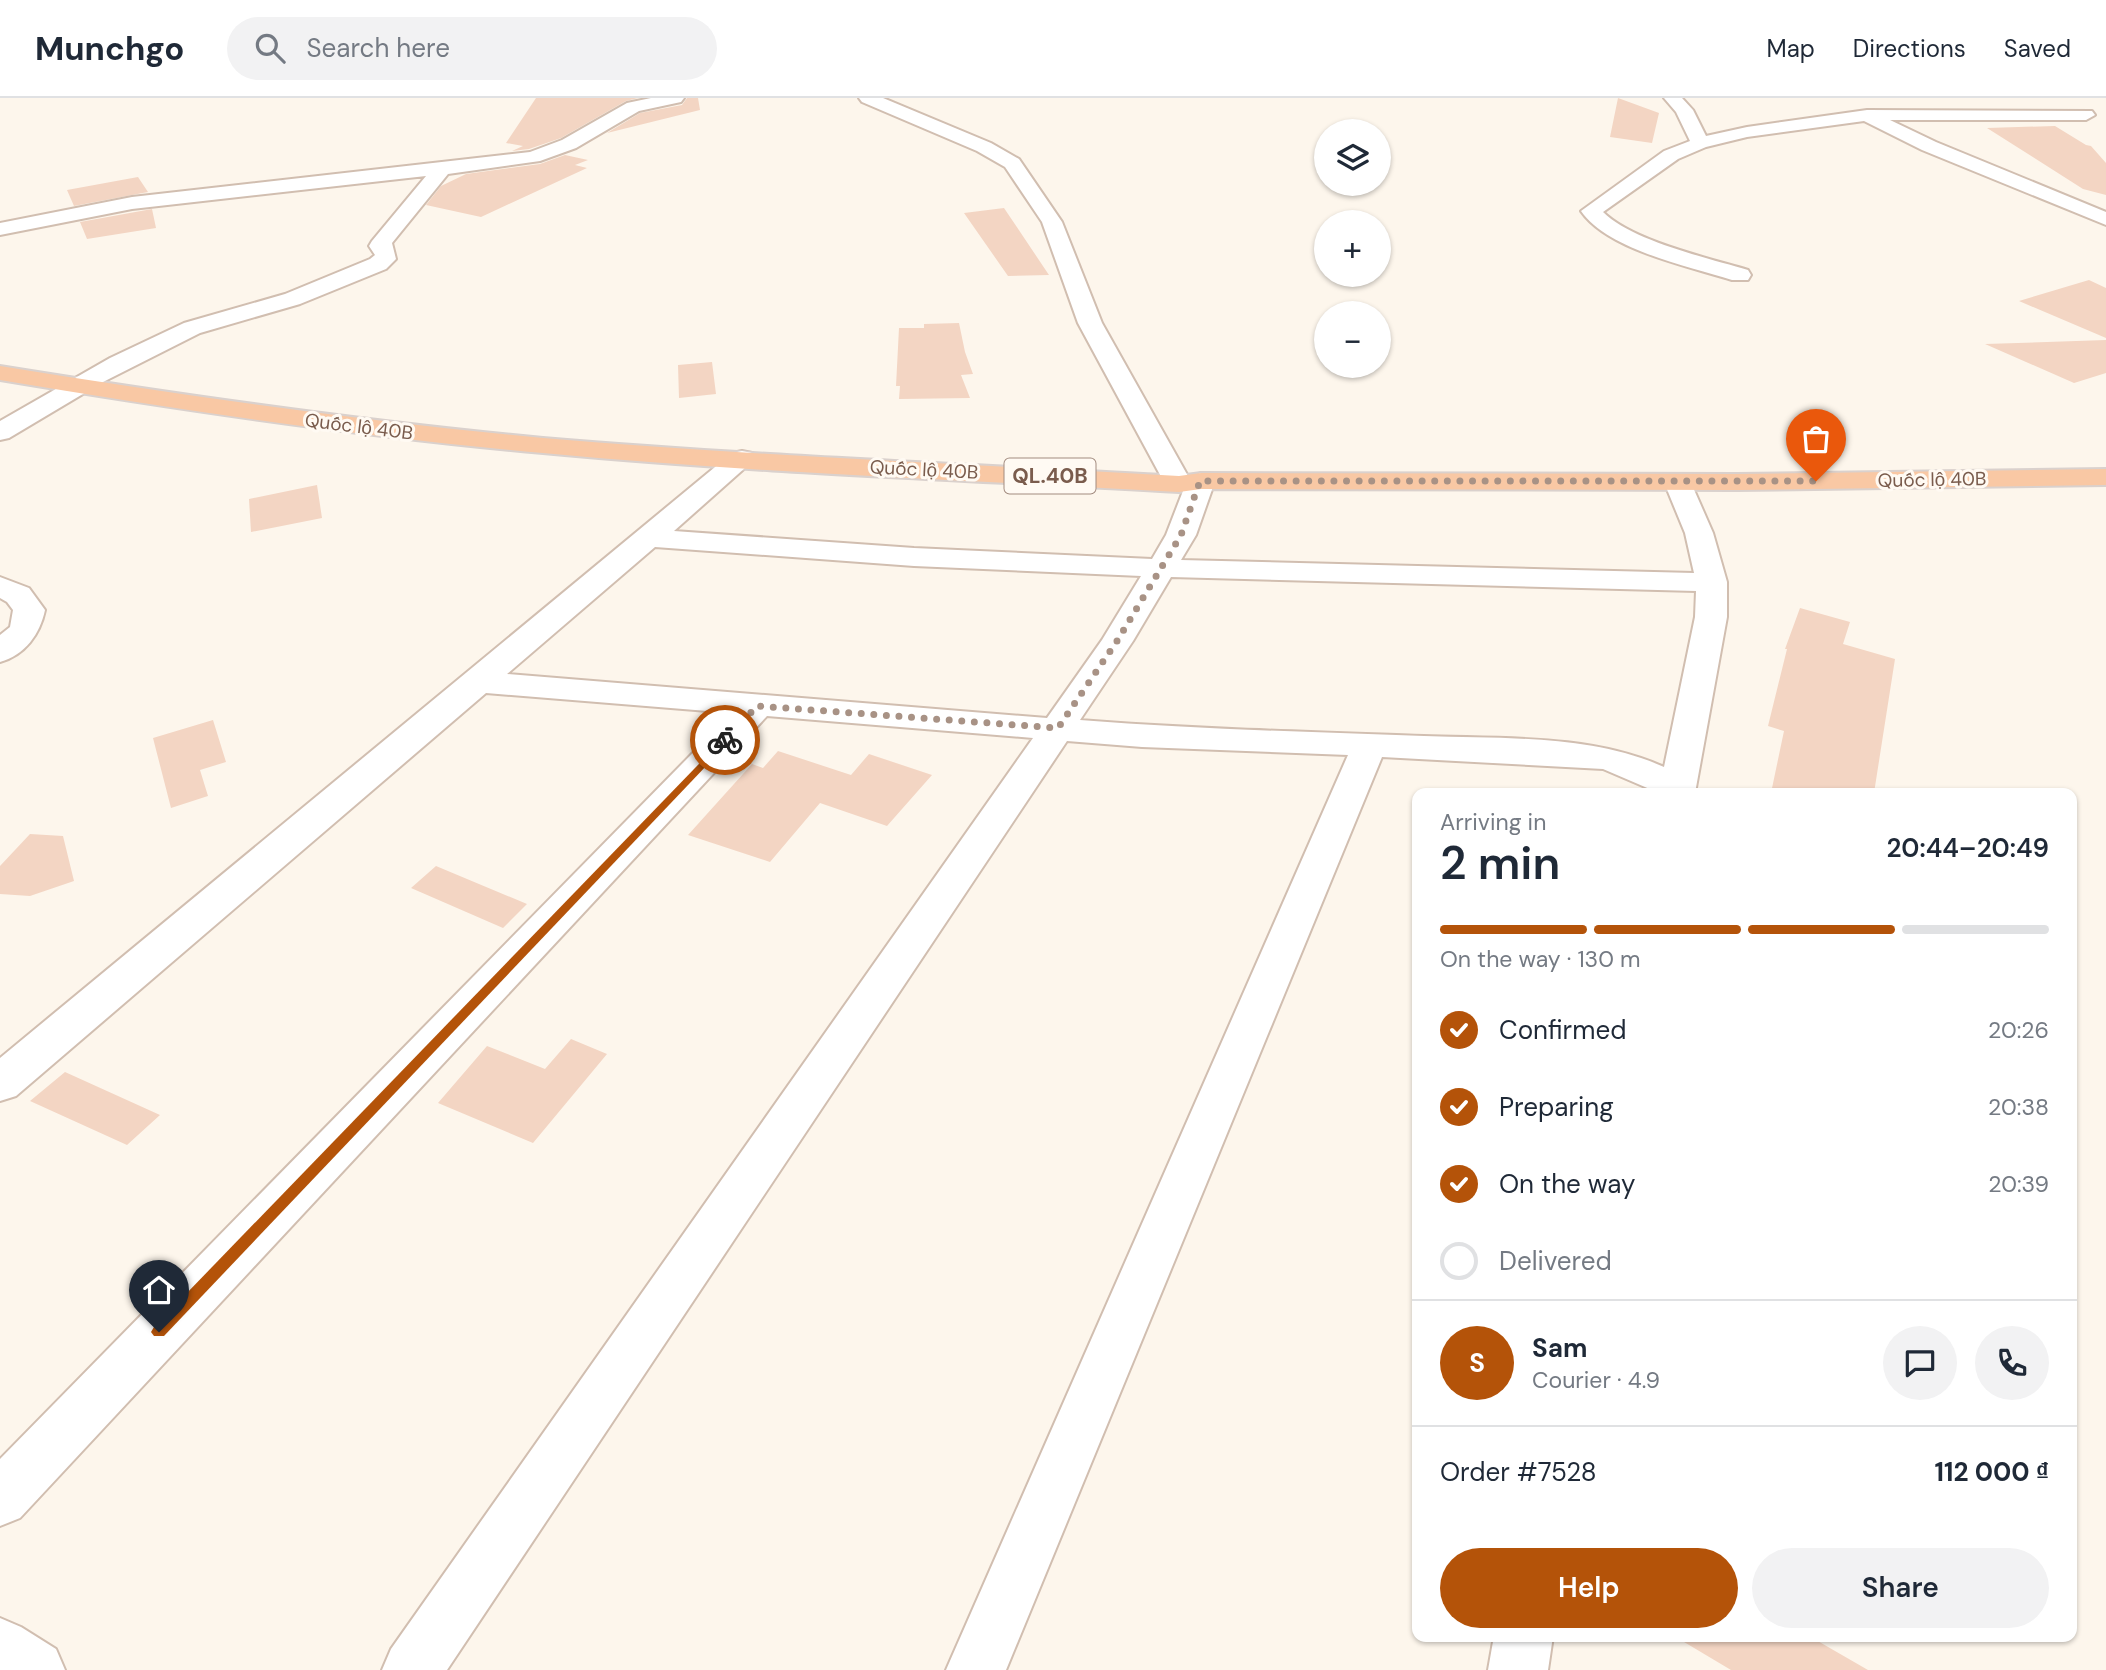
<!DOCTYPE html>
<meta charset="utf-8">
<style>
:root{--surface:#fff;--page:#f2f2f3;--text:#1f2937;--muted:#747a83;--line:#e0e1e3;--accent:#b45309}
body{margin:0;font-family:"DM Sans",sans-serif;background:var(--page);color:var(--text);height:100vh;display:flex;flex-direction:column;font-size:26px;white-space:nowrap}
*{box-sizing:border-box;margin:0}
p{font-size:23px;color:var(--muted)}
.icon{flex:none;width:38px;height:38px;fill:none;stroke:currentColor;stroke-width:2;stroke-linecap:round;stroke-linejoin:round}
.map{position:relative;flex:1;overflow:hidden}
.side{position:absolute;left:1412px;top:690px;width:665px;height:854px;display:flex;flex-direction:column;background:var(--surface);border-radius:14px;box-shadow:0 2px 5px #0004}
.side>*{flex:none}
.controls{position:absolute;left:1314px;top:21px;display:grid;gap:14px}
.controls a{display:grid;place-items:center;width:77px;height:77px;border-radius:50%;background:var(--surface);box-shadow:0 2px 5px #0004;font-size:35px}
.pin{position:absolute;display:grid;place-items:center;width:60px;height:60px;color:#fff;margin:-72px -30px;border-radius:50% 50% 50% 0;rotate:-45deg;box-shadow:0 0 7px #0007}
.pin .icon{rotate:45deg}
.courier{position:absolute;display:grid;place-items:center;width:70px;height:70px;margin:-35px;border:5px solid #b45309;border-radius:50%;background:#fff;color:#222;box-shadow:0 2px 9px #0007}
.head em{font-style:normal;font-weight:600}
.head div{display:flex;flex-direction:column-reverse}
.head{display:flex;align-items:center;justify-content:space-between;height:119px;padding:0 28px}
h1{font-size:46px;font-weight:600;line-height:52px}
.bar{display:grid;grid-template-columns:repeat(4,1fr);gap:10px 7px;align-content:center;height:84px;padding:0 28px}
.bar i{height:9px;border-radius:5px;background:var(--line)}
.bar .selected{background:var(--accent)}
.bar p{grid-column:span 4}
.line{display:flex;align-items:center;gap:18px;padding:0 28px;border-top:2px solid var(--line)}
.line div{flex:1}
.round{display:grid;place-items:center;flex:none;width:74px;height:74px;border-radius:37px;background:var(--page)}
ol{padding:0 28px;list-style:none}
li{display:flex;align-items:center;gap:21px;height:77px}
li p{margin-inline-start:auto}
li .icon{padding:7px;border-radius:50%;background:var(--accent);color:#fff;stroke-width:4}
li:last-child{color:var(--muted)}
li i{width:38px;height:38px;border:4px solid var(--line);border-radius:50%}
.primary-button{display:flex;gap:14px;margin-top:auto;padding:14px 28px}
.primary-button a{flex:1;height:80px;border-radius:42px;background:var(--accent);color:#fff;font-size:28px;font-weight:600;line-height:80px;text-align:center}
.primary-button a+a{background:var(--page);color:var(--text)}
header{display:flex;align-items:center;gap:42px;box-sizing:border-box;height:98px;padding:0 35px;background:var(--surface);border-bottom:2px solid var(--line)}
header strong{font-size:33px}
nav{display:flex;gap:38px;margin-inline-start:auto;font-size:24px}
.search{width:490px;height:63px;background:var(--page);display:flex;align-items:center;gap:18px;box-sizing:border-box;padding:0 24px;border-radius:38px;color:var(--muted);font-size:26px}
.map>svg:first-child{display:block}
.building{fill:#f3d5c3}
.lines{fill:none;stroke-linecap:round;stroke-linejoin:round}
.minor-casing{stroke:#d1beb0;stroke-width:4}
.trunk-casing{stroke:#dad1cd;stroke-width:4}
.minor{fill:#fff;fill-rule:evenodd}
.trunk{fill:#f9c8a4;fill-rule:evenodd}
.route{fill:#b45309}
.done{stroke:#a89285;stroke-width:7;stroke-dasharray:0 12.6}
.labels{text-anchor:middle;stroke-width:6;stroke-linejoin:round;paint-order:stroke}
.far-street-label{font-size:19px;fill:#7a5c4d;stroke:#fffaf3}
.shield{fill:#fffaf3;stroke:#a28b7f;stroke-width:2}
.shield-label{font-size:21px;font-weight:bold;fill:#7a5c4d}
</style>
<header>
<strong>Munchgo</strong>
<div class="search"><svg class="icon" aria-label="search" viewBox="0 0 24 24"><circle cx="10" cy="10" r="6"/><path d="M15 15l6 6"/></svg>Search here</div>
<nav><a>Map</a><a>Directions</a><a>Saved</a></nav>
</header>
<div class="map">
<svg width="2106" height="1572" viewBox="0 0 2106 1572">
<rect width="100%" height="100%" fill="#fdf6ec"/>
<path class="building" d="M536,0H638L626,3L561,40L529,51L512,53L523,48L506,45Z
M687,0H698L700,12L607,35L640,15L682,7Z
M1618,0L1659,15L1652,45L1610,39Z
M2055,28L2086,47L2091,48L2106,65V97L2083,91L1987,30Z
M565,57L588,62L575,67L587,70L481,119L426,107L441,88L466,76L540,66Z
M138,79L148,94L74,108L67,92Z
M1004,110L1049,177L1008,178L964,115Z
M152,111L156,130L87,141L80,124Z
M2089,182L2106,190V240L2019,203Z
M959,225L965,254L973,276L961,277L970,300L899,301L900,288H896L899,230H924V226Z
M2106,242V275L2074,285L1985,246Z
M712,264L716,296L679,300L678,267Z
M317,387L322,420L251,434L249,401Z
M1800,510L1850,524L1843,546L1895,561L1874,695H1771L1784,633L1768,628L1787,551H1785Z
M213,622L226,664L200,672L208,698L171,710L153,640Z
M778,653L851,677L869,656L932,677L887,728L820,705L770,764L688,737L752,666L763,670Z
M30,736L63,738L74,783L30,798L0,796V768Z
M436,768L527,806L503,830L411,790Z
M571,941L607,956L533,1045L438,1005L487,948L545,971Z
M65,974L160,1017L127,1047L30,1003Z
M1674,1538H1809L1868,1572H1731Z"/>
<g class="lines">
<g class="minor-casing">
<path id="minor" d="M651,0H684L681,4L639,13L576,50L540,63L448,76L392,145L396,161L386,171L300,206L200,235L103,284L9,340L0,342V323L110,260L184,225L285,196L370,161L375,157L369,148L372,143L426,78L132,111L0,137V125L132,99L530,54L562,42L627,5Z
M859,0H883L991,45L1019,61L1062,124L1102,225L1189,380L1201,375L1211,377L1215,383L1196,437L1181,462L1694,475L1685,435L1664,384L1668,378L1678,376L1688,378L1713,435L1727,484V519L1695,695H1659L1603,671L1382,659L1006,1572H946L1348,657L1142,649L1067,643L447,1572H382L391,1551L1033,640L767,618L20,1420L0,1428V1361L732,615L486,595L16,998L0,1003V960L732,355L742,353L752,355L755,361L674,433L914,450L1152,461L1166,437L1183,393L1169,392L1165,386L1078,225L1042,124L1005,69L977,53L862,4ZM655,449L914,468L1141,478L1102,542L1047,620L507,576ZM1171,479L1696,493L1695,519L1664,669C1590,636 1504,641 1424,638C1310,634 1195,631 1080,622L1133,543Z
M1664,0H1682L1693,12L1706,38L1747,29L1867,12L2092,13L2095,17L2086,22H1890L1936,44L2106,114V127L1922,52L1864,23L1747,39L1706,49L1678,61L1603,114C1632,143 1708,160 1748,172L1751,177L1748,182H1732C1688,168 1608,152 1581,113L1664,53L1690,43L1676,14Z
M0,479L29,490L45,512C40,536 25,557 0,564V537L10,529L13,512L7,504L0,500Z
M0,1520L21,1529L56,1551L65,1572H0Z
M1494,1538H1553L1548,1572H1488Z"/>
</g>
<g class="trunk-casing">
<path id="trunk" d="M0,268C180,297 361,323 543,340C755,358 967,366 1179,378L1201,375L1737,376L2106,371V387L1737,392L1201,391L1179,394C967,382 754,375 543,355C361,339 180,312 0,282Z"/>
</g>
<use href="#minor" class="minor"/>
<use href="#trunk" class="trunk"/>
</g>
<path class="route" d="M725,639L730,642L728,645L164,1238H154L151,1234L154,1229Z"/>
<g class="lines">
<path class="done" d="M725,642L757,608L1058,630L1117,543L1181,437L1200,383H1816"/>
</g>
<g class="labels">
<g class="far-street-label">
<text transform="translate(359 328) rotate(7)" y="7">Quốc lộ 40B</text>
<text transform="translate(924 371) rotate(3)" y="7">Quốc lộ 40B</text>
<text transform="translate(1932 381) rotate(-1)" y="7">Quốc lộ 40B</text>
</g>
<rect class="shield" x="1004.5" y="360.5" width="91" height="35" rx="5"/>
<g class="shield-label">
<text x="1050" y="385">QL.40B</text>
</g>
</g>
</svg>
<div class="controls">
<a><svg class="icon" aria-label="layers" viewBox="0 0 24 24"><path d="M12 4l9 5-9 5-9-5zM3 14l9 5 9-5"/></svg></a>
<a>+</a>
<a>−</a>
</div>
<div class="pin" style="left:1816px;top:383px;background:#ea580c"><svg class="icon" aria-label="bag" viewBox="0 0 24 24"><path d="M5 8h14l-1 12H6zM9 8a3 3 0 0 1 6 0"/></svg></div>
<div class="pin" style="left:159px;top:1234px;background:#1f2937"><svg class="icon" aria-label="home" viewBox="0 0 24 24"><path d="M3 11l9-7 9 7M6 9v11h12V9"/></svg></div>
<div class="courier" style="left:725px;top:642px"><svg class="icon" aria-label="bike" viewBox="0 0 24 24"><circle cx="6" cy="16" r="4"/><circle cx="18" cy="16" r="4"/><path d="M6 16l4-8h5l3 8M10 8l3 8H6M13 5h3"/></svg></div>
<section class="side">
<div class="head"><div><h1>2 min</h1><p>Arriving in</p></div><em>20:44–20:49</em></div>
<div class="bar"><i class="selected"></i><i class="selected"></i><i class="selected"></i><i></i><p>On the way · 130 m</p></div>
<ol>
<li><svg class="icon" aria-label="check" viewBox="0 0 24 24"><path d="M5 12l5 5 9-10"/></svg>Confirmed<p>20:26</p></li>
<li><svg class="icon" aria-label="check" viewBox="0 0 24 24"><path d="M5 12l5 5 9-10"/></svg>Preparing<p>20:38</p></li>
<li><svg class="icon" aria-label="check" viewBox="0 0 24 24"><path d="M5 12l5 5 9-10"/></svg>On the way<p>20:39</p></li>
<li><i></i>Delivered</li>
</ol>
<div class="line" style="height:126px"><b class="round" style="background:var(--accent);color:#fff">S</b><div><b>Sam</b><p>Courier · 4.9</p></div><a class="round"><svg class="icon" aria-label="chat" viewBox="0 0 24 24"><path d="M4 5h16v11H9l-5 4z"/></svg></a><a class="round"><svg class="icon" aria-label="phone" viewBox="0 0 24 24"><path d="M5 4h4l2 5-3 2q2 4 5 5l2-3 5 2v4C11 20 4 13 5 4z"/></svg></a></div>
<div class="line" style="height:91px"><div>Order #7528</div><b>112 000 ₫</b></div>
<div class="primary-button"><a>Help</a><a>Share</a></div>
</section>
</div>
